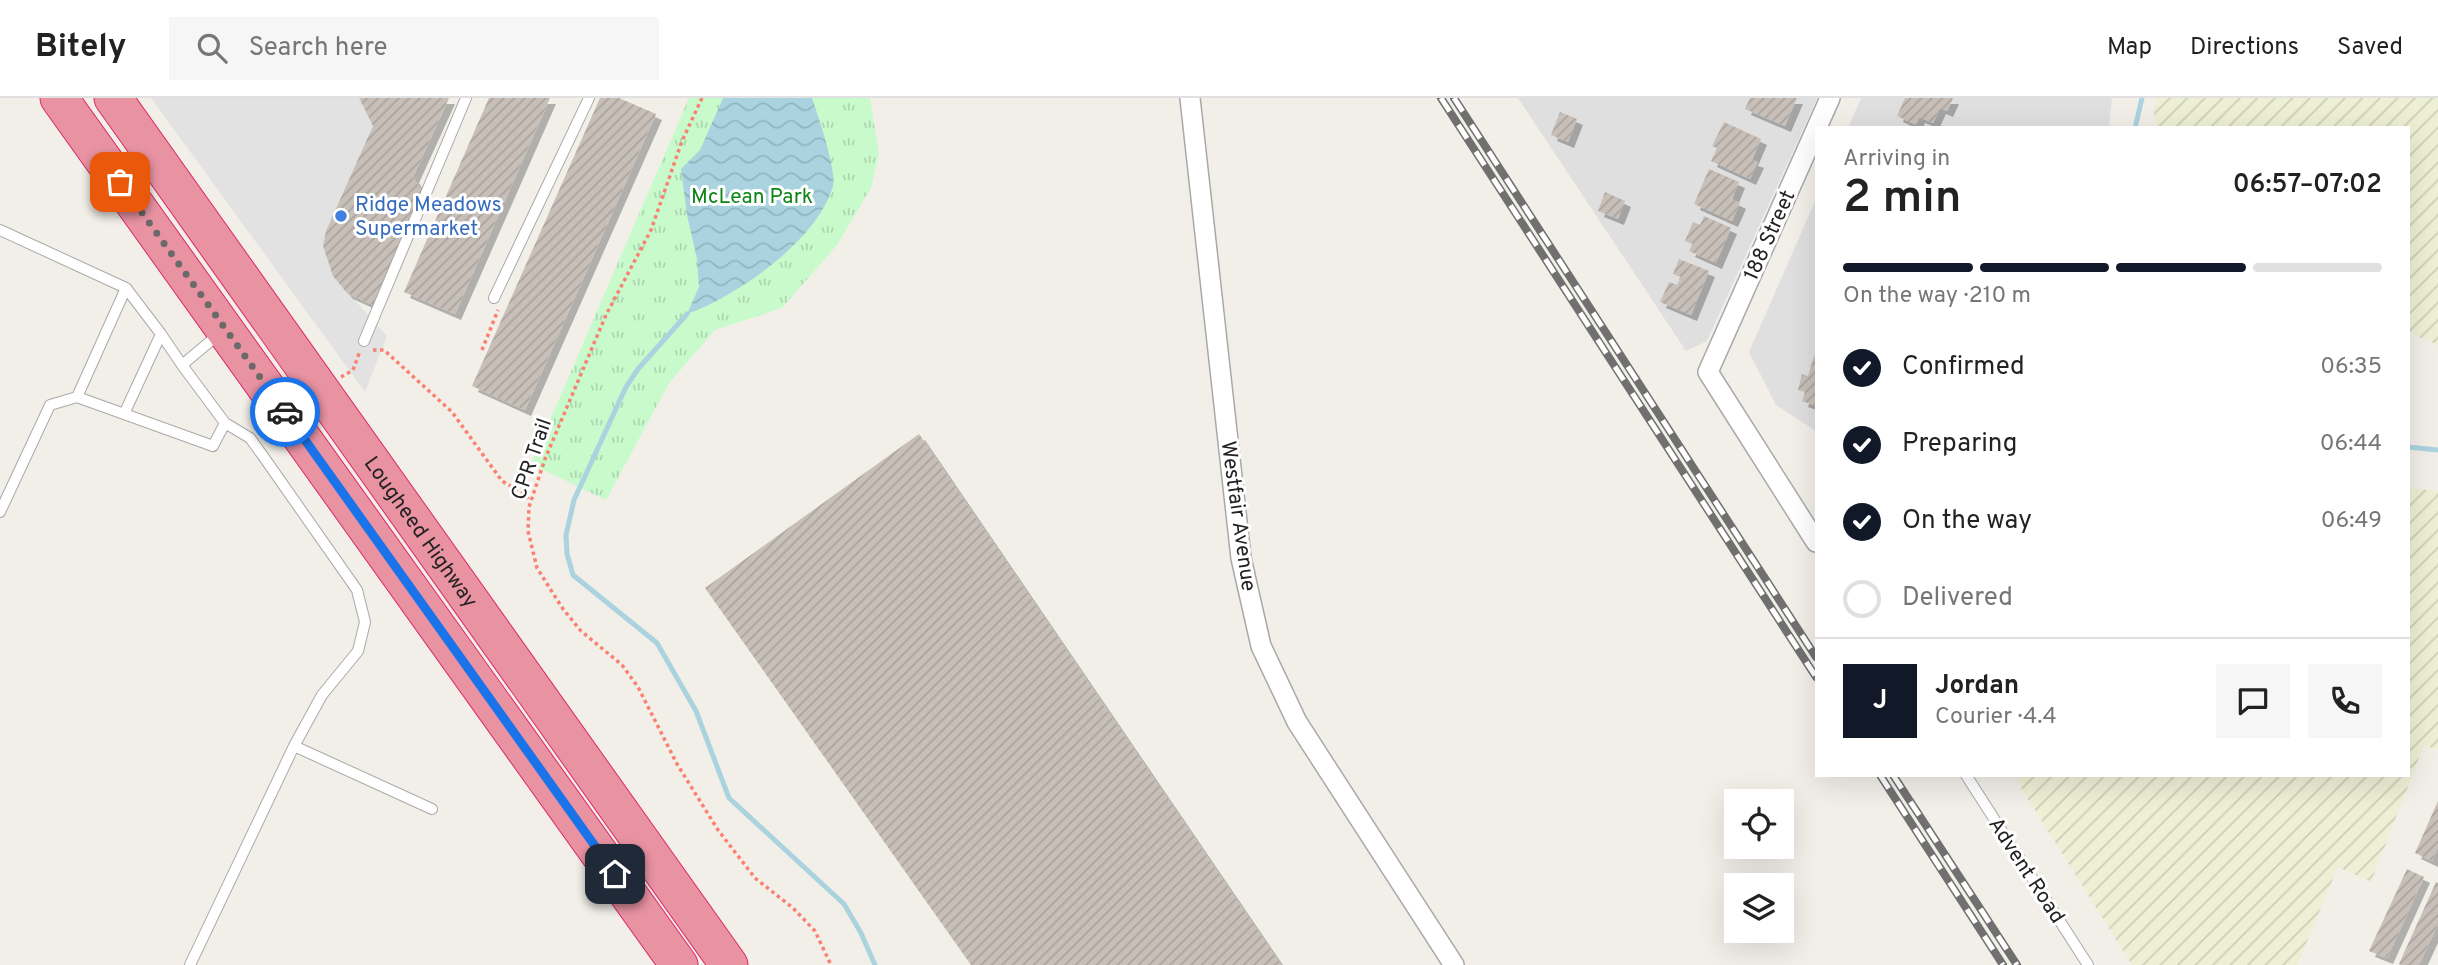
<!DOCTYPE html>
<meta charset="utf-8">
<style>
:root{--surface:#fff;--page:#f6f6f6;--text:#222;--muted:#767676;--line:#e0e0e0;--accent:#111827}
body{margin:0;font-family:Overpass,sans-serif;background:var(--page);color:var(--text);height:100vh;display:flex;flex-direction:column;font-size:26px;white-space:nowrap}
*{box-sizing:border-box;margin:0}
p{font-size:23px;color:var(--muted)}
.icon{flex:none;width:38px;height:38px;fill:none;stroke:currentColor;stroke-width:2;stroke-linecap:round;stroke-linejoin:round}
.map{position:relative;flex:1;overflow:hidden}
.panel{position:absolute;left:1815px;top:28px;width:595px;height:651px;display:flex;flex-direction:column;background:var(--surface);border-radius:0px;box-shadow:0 7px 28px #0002}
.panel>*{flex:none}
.tools{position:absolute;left:1724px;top:691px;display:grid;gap:14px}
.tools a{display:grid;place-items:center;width:70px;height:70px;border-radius:0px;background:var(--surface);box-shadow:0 7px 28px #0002;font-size:35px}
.pin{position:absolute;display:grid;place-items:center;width:60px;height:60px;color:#fff;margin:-30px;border-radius:14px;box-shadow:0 4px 10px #0006}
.courier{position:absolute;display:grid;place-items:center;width:70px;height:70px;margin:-35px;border:5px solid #1a73e8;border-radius:50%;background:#fff;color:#222;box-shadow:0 2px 9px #0007}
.headline em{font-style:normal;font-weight:600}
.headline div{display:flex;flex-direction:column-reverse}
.headline{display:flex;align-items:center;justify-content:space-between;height:119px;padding:0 28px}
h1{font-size:46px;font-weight:600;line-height:52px}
.bar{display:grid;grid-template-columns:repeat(4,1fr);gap:10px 7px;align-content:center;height:84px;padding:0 28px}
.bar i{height:9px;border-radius:5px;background:var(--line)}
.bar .current{background:var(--accent)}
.bar p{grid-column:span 4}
.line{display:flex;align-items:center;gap:18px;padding:0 28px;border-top:2px solid var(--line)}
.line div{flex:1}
.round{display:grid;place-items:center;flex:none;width:74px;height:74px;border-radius:0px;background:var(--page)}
ol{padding:0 28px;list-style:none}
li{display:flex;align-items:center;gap:21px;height:77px}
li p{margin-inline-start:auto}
li .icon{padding:7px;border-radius:50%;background:var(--accent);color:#fff;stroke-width:4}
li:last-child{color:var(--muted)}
li i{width:38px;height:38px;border:4px solid var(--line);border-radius:50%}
header{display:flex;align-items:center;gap:42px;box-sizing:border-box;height:98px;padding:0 35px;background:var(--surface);border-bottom:2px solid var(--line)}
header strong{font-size:33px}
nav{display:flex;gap:38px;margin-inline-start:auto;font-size:24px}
.search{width:490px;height:63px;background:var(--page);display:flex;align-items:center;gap:18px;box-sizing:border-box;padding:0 24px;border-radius:0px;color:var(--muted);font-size:26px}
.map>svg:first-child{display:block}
.residential{fill:#e0dfdf}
.farmland{fill:url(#farmland-furrows)}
.park{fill:url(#park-tufts)}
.parking{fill:#e2e2e2}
.water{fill:url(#water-waves)}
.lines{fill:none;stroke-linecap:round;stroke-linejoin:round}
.stream{stroke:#aad3df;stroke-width:5}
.building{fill:url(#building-hatch);filter:url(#shadow)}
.lane-casing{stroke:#a9a9a9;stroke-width:12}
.street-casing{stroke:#a9a9a9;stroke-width:22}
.highway-casing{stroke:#dc2a67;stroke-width:39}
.path{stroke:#fa8072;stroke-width:3.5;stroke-dasharray:3.5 3.5;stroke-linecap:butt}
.lane{stroke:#fff;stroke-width:10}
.street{stroke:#fff;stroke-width:19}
.highway{stroke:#e892a2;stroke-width:37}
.rail-casing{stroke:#707070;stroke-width:8}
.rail{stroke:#fff;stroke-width:5;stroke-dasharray:16;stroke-linecap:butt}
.done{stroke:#6b6a68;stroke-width:7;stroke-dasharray:0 12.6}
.route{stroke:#1a73e8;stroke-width:9}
.shop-dot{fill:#3f7fe0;stroke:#fff;stroke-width:2.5}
.labels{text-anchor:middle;stroke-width:6;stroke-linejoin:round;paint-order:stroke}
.park-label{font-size:21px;fill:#0c8416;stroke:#fff}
.shop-label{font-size:21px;fill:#366cbe;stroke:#fff;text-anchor:start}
.street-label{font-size:21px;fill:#222;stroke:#fff}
</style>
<header>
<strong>Bitely</strong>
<div class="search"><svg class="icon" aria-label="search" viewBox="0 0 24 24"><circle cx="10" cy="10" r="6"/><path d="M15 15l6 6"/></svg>Search here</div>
<nav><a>Map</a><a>Directions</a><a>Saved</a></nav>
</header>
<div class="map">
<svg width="2438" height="867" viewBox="0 0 2438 867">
<defs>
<pattern id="farmland-furrows" width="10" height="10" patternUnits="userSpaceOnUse" patternTransform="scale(1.75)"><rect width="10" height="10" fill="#eef0d5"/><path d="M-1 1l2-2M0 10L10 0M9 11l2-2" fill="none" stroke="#ccceb7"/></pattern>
<pattern id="park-tufts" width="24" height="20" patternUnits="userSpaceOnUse" patternTransform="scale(1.75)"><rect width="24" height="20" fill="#c8facc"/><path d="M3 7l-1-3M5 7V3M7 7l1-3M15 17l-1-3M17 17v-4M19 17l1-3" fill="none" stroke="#acd6af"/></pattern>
<pattern id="water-waves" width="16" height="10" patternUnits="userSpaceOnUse" patternTransform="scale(1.75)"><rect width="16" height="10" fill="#aad3df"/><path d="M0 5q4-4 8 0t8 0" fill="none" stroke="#92b5bf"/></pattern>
<pattern id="building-hatch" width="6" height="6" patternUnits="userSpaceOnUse" patternTransform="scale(1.75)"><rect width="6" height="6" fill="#c7bfb8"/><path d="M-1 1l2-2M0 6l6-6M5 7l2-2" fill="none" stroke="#aba49e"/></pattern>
<filter id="shadow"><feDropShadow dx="6" dy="6" stdDeviation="0" flood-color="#0004"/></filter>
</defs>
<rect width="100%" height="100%" fill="#f2efe9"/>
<path class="residential" d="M1518,0H1817L1707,243L1686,253Z
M1861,0H2112L2109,30H1848Z
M1816,101V333L1776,307L1749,254Z"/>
<path class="farmland" d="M2157,0H2438V247L2408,234V30H2158L2153,13Z
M2408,390L2438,393V652L2424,647L2371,784L2338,769L2297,867H2132L2021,690L2016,677H2408Z"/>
<path class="park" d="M689,0H870L879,56L871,90L837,147L782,210L715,232L669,285L606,402L531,366Z"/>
<path class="parking" d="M151,0H359L373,28L323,148L333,178L387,238L365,294Z"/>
<path class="water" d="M723,0H812C818,17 837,74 833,88C818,142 737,198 687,216L699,189L697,161L687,117L681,71L700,52Z"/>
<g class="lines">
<path class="stream" d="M2135,30L2142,0
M687,216L638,271L626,289L574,402L566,437L567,456L573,477L657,545L696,613L729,700L844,806L861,835L875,867
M2408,349L2438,352"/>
</g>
<path class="building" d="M359,0H449L413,79L422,94L373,207L347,195L333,178L323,148L326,133L373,28Z
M489,0H550L455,216L404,194Z
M600,0H619L656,16L525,312L472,288Z
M1750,0H1797L1785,28L1745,11Z
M1905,0H1953L1947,13L1940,10L1933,25L1919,19L1916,27L1897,18Z
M1560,14L1577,21L1568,44L1551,37Z
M1724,24L1761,41L1752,62L1758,64L1750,81L1711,63L1717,50L1712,48Z
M1709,71L1739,84L1732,101L1740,105L1732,123L1694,106Z
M1605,94L1625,103L1618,121L1598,113Z
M1704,118L1731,130L1716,165L1689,153L1693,146L1685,143L1693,124L1700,127Z
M1679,161L1709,173L1691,217L1660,204L1669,184L1677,187L1681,179L1673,176Z
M1814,258L1816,259V308L1802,303L1805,294L1798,292L1802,276L1808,278Z
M919,336L1281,867H971L705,490Z
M2438,703V749L2432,763L2415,755Z
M2407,771L2424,779L2387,860L2369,853Z
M2436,784L2438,785V826L2419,867H2401L2399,866Z"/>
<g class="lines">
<g class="lane-casing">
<path id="lane" d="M0,132L126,190L77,299L213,348L225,325L182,267L219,236
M126,190L161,236L182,267
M494,200L589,0
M364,243L466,0
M124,316L161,236
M0,414L50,307L77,299
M294,648L432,711
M1966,677L2088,867
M190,867L294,648L322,597L358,553L365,524L357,492L263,358L250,340L225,325"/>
</g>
<g class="street-casing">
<path id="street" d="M1190,0L1241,460L1261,548L1297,624L1454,867
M1816,444L1708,274L1830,0"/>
</g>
<g class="highway-casing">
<g id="highway">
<path d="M59,0L679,867"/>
<path id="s1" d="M113,0L729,867"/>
</g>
</g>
<path class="path" d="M702,0L682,43L651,132L606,217L545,361L529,409L528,433L537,470L563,511L581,533L622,567L638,589L677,666L718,732L755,780L793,810L815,833L831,867
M373,252H384L452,314L502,383L526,397L529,403
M482,252L498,212
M341,279L353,272L360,253"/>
<use href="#lane" class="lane"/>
<use href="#street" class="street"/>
<use href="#highway" class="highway"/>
<g class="rail-casing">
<path id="rail" d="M1441,0L1816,579
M1454,0L1816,559
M1880,677L2003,867
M1893,677L2017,867"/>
</g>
<use href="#rail" class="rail"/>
</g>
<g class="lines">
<path class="done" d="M120,84L285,314"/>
<path class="route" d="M285,314L615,776"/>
</g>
<circle class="shop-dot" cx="341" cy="118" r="7"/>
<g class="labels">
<g class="park-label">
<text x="752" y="105">McLean Park</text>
</g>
<g class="shop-label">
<text x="355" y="113">Ridge Meadows<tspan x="355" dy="24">Supermarket</tspan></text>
</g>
<g class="street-label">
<text transform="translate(1769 137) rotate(-66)" y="7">188 Street</text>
<text transform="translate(531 361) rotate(-71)" y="7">CPR Trail</text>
<text transform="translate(1239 418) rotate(82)" y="7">Westfair Avenue</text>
<text dy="7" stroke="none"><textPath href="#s1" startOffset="532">Lougheed Highway</textPath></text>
<text transform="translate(2027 772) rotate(57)" y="7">Advent Road</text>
</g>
</g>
</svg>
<div class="tools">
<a><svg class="icon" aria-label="locate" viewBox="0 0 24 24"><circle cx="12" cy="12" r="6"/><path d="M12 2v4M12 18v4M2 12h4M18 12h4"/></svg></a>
<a><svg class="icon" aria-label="layers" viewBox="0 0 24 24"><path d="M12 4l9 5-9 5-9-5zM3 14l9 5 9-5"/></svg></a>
</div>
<div class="pin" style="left:120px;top:84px;background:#ea580c"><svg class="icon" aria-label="bag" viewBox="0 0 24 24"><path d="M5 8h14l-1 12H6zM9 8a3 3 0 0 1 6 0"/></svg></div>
<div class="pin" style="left:615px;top:776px;background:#1f2937"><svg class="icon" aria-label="home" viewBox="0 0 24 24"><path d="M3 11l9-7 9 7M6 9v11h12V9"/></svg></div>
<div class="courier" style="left:285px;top:314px"><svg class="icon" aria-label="car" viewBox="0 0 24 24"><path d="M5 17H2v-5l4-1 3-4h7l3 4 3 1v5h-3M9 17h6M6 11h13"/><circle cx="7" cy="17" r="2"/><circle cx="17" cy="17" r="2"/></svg></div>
<section class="panel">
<div class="headline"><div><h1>2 min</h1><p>Arriving in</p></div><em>06:57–07:02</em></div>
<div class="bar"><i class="current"></i><i class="current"></i><i class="current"></i><i></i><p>On the way · 210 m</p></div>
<ol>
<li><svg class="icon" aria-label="check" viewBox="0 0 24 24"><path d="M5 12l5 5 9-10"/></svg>Confirmed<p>06:35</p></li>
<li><svg class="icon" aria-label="check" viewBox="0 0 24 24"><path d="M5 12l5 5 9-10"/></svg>Preparing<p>06:44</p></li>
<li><svg class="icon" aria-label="check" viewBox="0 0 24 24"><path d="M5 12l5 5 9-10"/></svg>On the way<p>06:49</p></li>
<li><i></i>Delivered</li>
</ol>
<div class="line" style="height:126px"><b class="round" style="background:var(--accent);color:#fff">J</b><div><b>Jordan</b><p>Courier · 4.4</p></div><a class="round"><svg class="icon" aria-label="chat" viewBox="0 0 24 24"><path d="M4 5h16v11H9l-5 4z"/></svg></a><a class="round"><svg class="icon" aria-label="phone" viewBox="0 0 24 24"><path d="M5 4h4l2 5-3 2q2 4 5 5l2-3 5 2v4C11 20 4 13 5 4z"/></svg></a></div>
</section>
</div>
